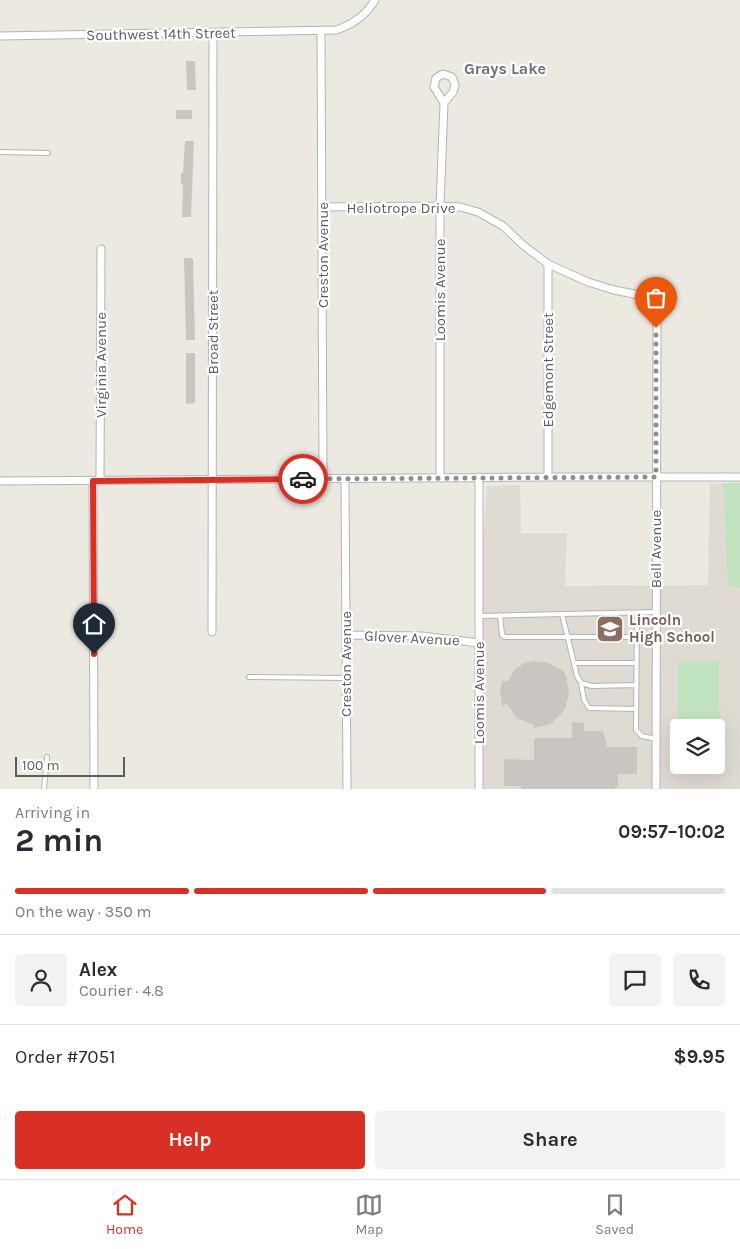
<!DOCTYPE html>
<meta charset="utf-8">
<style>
:root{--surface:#fff;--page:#f2f2f3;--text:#2b2b33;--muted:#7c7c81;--line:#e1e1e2;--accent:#d93025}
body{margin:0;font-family:Karla,sans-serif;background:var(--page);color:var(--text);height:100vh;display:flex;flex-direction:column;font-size:19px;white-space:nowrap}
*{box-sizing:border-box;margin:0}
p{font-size:16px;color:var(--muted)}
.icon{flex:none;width:28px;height:28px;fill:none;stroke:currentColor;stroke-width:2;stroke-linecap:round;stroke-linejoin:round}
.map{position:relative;height:789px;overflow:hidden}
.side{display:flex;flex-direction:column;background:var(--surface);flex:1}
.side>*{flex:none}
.fabs{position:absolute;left:670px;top:719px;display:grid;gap:10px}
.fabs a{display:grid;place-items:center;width:55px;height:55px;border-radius:5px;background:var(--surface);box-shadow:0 5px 20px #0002;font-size:25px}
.scale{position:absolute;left:15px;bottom:12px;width:110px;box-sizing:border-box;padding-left:5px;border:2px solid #5a5e61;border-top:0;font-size:14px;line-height:18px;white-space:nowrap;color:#5a5e61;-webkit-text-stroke:4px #fff;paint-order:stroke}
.pin{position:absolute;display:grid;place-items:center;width:42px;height:42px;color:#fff;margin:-51px -21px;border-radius:50% 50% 50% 0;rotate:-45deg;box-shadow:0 0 5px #0007}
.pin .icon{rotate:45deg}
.courier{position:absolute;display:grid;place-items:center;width:50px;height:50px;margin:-25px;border:4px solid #d93025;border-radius:50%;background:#fff;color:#222;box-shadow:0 1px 6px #0007}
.overview em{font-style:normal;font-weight:700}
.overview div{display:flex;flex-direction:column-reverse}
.overview{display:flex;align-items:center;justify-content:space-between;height:85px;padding:0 15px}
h1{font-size:32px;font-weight:700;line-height:38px}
.bar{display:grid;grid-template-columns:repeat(4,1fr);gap:8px 5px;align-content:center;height:60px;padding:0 15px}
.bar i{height:6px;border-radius:4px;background:var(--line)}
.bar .active{background:var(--accent)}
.bar p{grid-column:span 4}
.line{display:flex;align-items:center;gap:12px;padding:0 15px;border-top:1px solid var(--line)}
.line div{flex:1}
.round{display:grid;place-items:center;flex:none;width:52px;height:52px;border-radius:5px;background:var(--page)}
.action{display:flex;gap:10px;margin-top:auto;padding:10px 15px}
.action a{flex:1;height:58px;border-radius:5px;background:var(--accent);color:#fff;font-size:20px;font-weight:700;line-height:58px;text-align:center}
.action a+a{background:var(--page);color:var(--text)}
.tab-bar{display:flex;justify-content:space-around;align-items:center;height:70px;border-top:1px solid var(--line);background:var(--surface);font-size:14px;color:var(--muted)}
.tab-bar a{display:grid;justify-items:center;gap:2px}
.tab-bar .active{color:var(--accent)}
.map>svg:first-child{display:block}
.education{fill:#dfdad2;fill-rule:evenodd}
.green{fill:#c1e3bf}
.building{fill:#cac5c0}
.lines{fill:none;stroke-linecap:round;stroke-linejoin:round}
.service-casing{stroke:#b2b5b8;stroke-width:6}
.minor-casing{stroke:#b2b5b8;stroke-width:9}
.service{stroke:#fff;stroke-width:4}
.minor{stroke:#fff;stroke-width:7}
.done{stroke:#8d8f8e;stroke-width:5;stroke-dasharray:0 9}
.route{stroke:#d93025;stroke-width:6}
.labels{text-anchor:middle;stroke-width:4.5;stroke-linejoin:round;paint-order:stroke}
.street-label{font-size:15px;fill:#5a5e61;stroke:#fff}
.education-label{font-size:15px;font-weight:bold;fill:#785e54;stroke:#fff;text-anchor:start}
.neighbourhood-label{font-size:16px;font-weight:bold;fill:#6b7073;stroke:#fff}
</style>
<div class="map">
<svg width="740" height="789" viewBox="0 0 740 789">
<rect width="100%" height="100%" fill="#ece9e1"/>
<path class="education" d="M740,483V789H479V602L487,486L520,485L521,533H567L565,586L708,585L710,484ZM679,728H716V765H679Z"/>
<path class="green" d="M723,483H740V588L728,585Z
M678,661H719V728H678Z"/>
<path class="building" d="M186,61H195L196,90H187Z
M176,110H192V119H176Z
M185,141H194L191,217H182L183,184H181V173H183Z
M184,258H193L195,340H186Z
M186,353H195V403L186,404Z
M533,661L548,663L563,671L566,675L569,694L565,709L558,717L550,724L534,728V725L517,718L507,704L502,706L500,691L503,680L507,682L515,669L523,664Z
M572,722L584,723V731H603L607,747H637V774H618V787H615V789H521V786H504V759L534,760V738H572Z"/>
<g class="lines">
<g class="service-casing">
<path id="service" d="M0,152L48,153
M637,613L636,730L642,736L656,739
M562,614L577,676L581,683L592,686L636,685
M500,615L502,635L505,637H637
M479,616L656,612
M574,663H636
M249,677L346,678
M581,683L584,700L589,708L636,709
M44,789L47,757"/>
</g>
<g class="minor-casing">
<path id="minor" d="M321,30L323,479
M0,36L336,30C352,25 366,15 375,0
M443,74L452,77L455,85L453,92L444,103L434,87L436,78Z
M322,207L440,206L460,207L478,212L503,226L523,245L548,264L588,282L614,290L649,297L655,303L657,309L656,789
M548,264V477
M479,477V789
M440,478V206L444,103
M345,479L347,789
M0,481L548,477H740
M93,481L94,789
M100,481L101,249
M212,632L213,33
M346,635L422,636L479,643"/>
</g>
<use href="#service" class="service"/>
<use href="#minor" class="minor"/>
</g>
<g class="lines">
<path class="done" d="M303,479L656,477V328"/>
<path class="route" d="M94,654L93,481L303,479"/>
</g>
<defs>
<g id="school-square" transform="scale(1.4375)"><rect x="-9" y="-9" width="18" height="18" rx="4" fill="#8d6e63" stroke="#fff"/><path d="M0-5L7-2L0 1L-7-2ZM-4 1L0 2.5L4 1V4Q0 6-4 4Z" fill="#fff"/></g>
</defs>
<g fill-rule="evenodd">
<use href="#school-square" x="610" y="629"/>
</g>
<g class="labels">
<g class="street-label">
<text transform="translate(161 34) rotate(-1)" y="5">Southwest 14th Street</text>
<text x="401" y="213">Heliotrope Drive</text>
<text transform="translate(323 255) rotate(-90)" y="5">Creston Avenue</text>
<text transform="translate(440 290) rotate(-90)" y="5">Loomis Avenue</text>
<text transform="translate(213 332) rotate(-90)" y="5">Broad Street</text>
<text transform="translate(101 365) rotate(-90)" y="5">Virginia Avenue</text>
<text transform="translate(548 370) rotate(-90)" y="5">Edgemont Street</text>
<text transform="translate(656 549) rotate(-90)" y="5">Bell Avenue</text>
<text transform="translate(412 638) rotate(3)" y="5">Glover Avenue</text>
<text transform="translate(346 664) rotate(-90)" y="5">Creston Avenue</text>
<text transform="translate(479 693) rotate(-90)" y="5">Loomis Avenue</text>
</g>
<g class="education-label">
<text x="629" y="625">Lincoln<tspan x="629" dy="17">High School</tspan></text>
</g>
<g class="neighbourhood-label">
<text x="505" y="74">Grays Lake</text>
</g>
</g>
</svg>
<div class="fabs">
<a><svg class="icon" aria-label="layers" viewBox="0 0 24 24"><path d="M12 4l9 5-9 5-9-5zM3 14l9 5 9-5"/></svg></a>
</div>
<div class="scale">100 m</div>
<div class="pin" style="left:656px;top:328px;background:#ea580c"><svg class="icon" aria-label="bag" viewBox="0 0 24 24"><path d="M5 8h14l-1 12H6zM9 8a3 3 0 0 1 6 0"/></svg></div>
<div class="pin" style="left:94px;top:654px;background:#1f2937"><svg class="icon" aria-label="home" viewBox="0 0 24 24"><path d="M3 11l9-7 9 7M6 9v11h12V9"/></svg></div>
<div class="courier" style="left:303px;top:479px"><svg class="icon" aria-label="car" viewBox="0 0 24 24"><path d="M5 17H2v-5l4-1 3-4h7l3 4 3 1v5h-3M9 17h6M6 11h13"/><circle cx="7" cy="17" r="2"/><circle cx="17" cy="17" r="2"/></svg></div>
</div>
<section class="side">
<div class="overview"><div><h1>2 min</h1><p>Arriving in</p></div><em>09:57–10:02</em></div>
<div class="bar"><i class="active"></i><i class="active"></i><i class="active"></i><i></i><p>On the way · 350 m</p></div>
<div class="line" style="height:90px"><a class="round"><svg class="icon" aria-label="person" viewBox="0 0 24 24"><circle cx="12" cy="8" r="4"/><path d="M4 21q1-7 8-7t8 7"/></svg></a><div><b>Alex</b><p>Courier · 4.8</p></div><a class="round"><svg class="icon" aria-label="chat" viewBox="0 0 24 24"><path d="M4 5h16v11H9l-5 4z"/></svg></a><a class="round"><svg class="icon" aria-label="phone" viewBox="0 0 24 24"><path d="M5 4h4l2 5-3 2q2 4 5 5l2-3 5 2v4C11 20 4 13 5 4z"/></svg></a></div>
<div class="line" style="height:65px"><div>Order #7051</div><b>$9.95</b></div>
<div class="action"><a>Help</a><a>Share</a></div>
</section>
<nav class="tab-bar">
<a class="active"><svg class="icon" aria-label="home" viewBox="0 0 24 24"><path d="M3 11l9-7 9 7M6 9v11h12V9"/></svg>Home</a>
<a><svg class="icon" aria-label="map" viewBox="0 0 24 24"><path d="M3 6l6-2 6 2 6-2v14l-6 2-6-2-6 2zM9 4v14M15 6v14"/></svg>Map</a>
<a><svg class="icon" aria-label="saved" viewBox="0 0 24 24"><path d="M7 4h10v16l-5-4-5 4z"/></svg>Saved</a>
</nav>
